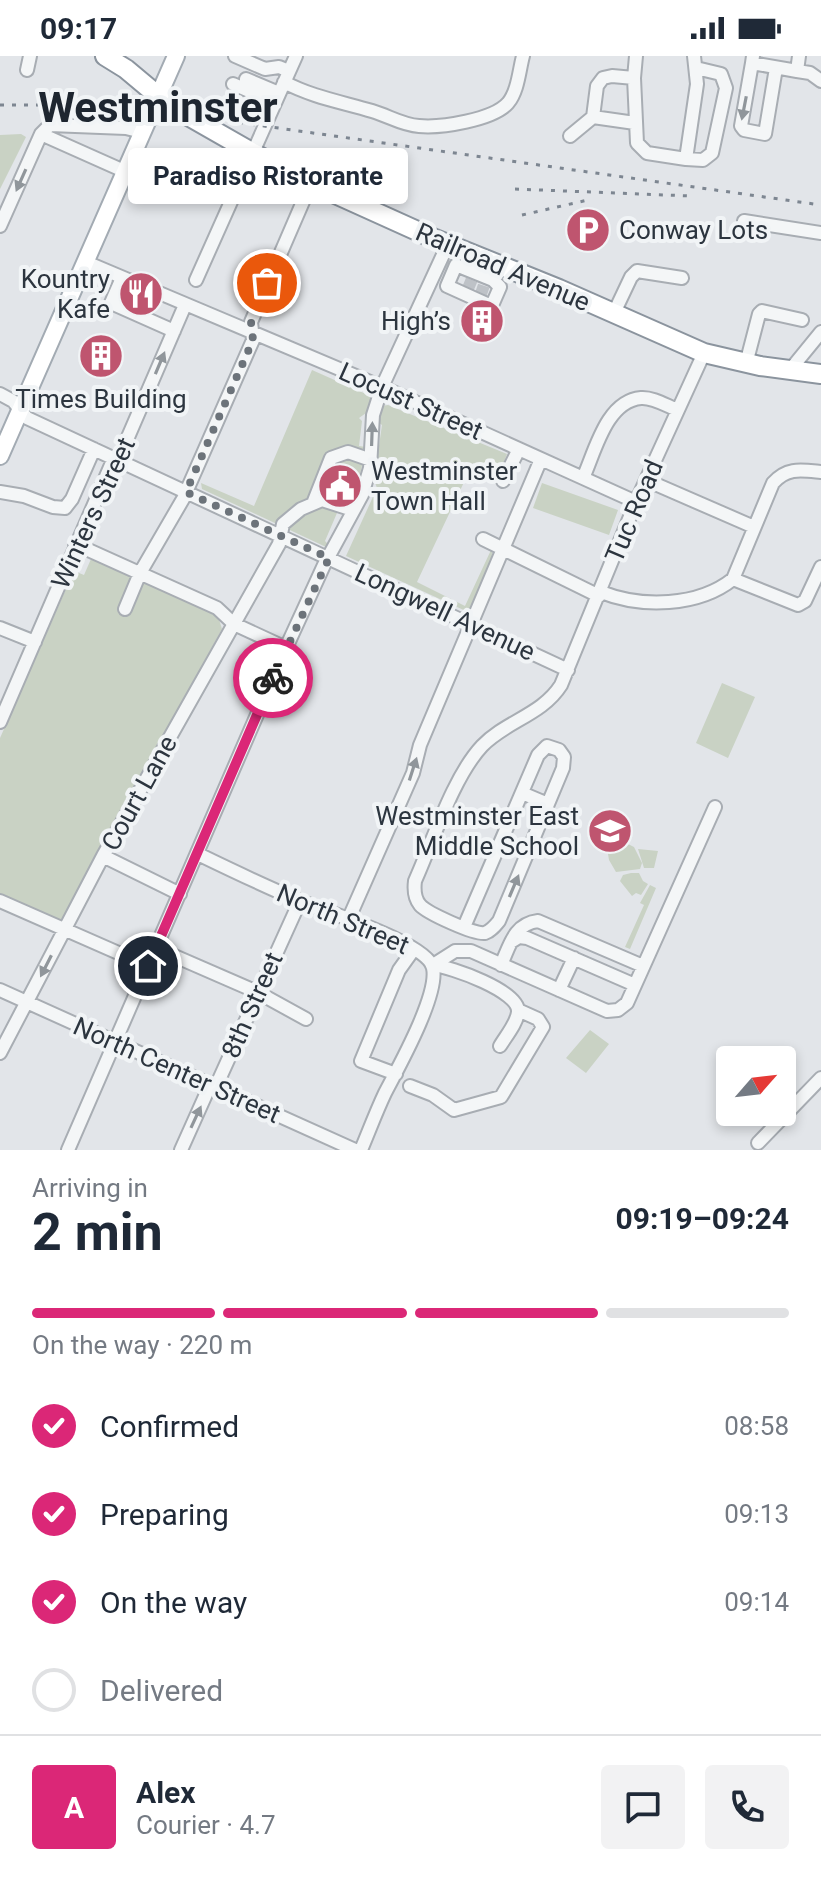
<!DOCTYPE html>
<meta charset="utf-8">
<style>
:root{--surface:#fff;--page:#f2f2f3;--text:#1f2937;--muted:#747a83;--line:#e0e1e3;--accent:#db2777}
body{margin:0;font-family:Roboto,sans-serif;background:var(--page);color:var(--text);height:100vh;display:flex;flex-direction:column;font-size:30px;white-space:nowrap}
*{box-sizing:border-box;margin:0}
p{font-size:26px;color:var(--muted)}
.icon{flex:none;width:44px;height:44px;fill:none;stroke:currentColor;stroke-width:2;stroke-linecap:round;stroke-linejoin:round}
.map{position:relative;height:1094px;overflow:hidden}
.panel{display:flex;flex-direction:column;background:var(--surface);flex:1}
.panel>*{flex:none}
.needle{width:52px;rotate:62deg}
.fabs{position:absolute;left:716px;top:990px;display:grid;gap:16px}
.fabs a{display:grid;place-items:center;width:80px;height:80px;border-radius:8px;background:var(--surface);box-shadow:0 4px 12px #0003;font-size:40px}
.pin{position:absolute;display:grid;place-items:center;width:68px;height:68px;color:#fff;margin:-34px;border:4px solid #fff;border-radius:50%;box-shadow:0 2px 8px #0007}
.courier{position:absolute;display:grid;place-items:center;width:80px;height:80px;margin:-40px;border:6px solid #db2777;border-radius:50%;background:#fff;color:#222;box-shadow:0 2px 10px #0007}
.bubble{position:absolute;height:56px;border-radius:8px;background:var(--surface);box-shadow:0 4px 12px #0003;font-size:26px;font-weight:700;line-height:56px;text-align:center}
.overview em{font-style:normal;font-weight:700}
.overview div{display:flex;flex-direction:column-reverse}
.overview{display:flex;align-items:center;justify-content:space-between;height:136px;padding:0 32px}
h1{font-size:52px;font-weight:700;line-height:60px}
.bar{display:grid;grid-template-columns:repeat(4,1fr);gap:12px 8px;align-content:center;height:96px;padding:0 32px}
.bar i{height:10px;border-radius:6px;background:var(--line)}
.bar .current{background:var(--accent)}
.bar p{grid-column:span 4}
.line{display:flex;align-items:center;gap:20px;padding:0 32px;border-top:2px solid var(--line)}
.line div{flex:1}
.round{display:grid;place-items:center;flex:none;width:84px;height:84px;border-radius:8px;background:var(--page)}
ol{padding:0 32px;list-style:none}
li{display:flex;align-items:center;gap:24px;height:88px}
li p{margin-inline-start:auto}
li .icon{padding:8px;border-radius:50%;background:var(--accent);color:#fff;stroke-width:4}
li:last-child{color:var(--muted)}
li i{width:44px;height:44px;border:4px solid var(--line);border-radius:50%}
.status{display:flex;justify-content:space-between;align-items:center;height:56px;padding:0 40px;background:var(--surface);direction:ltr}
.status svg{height:22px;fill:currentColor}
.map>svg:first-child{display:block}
.green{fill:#c9d2c4}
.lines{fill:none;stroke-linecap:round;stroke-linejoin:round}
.minor-tunnel{stroke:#bec2c7;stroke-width:12;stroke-dasharray:12 6;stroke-linecap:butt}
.minor-casing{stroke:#a8adb3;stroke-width:16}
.major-casing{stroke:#a3abb3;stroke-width:20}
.highway-casing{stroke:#8b949e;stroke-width:22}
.minor{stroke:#f4f6f7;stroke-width:12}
.major{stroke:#fff;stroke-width:16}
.highway{stroke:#fff;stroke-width:18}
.rail{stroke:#7d8691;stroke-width:3;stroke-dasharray:4 8;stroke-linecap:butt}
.oneway{fill:#90969b}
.done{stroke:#6c737a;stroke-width:8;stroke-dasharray:0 14.4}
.route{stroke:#db2777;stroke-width:10}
.labels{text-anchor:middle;stroke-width:8;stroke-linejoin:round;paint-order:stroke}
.poi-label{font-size:26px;fill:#2c353f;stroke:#f1f4f6;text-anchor:end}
.street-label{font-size:26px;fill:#2c353f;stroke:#f1f4f6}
.town-label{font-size:42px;font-weight:bold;fill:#1e2630;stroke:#f1f4f6}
</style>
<div class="status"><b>09:17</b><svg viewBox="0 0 49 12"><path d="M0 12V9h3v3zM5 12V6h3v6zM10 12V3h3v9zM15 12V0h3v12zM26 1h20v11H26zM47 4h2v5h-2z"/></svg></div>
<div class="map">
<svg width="821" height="1094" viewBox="0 0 821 1094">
<rect width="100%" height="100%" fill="#e2e5e9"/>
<path class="green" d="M21,78L26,81L0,133V79Z
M312,314L366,338L382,350L388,349L507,398L499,419L473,407L417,526L465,550L491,494L493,499L468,556L346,500L377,432L374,424L382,369L366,357L359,362L362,365L359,390L366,391L359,423L333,411L321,438L347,450L337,457L325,485L330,490L326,491L202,433L201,427L254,450Z
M542,427L618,454L609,479L533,452Z
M91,503L217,557L222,573L66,860L58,865L0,838V682L74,515L84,519Z
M722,627L755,641L728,702L696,687Z
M616,781L627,784L628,788L634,791L642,807L640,813L616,816L609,804L607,792Z
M638,793L658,795L654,812H644Z
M631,817H639L643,825L648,828L641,839L636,837L632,840L620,825L623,819Z
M650,829L656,832L630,893L625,891L644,849L640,847Z
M590,974L609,988L586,1017L566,1002Z"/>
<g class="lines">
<path class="minor-tunnel" d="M467,235L472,223
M480,241L484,229"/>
<g class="minor-casing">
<path id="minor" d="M235,0L265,13L279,11L289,15
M636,0L634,22L637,87L647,97L686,103L697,28L694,0
M753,0L752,7L797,15L799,0
M752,7L741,70L744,74L765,78L776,12
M27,14L30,0
M797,15L810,17L821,25
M246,23L279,37
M284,26C312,41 342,46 372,55C389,60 402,69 419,70C441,72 493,64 508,47C518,35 519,15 523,0
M233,28L275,46
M593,61L635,67
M41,78L124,115
M570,80L593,61L597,30L603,22L612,20L634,22
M686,103L703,104L712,97L726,32L721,18L696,12
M744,165L821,177
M0,170L41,78L50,69L126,72L142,76
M93,209L382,331L636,446
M122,222L111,247L174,275
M196,224L296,0
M493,224L500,231L493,247L489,249L447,230L456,209L493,224L499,209
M613,259L631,221L637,215L682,222
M746,308L759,258L762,255L802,264
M790,314L821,276
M0,338L13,345L27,362L568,614
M583,422C595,396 606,345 641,342C653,341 667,350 678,354
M646,424L754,471
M503,425L519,393
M0,436L24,440L53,451L65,452L72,443L94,393
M314,445L331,402L348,396L371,404
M483,483L599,540
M75,488L217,552L234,568L286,592
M733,523L798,549L805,545L821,511
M601,536C641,552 698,551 733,523L773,427C787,411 801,414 821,416
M125,553L140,517L183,443L253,284L251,266L311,127
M0,572L35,586
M0,666L111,409L122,395L185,249
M522,737L548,748
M198,798C231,814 264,830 298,844C323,855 428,887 433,912C439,939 398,1012 385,1037C376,1056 369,1075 361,1094
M103,800L180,838
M0,845L148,910
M349,862L413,717L420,689L541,403
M464,871L538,699L547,690L559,694L564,701L563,712L499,865C495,870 491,875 485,877C475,879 427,857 420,849C414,842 414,833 415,825C433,785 453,721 482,690C506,665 542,659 561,629L636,446L704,297
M511,886L519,881L527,882L635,929
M156,892L257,936L306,963
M433,909L455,895H471L607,955L618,954L627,947L715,751
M433,909C451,911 520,935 518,956C517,967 506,980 500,990
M501,909C510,889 514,868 538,865L643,910
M0,934L355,1094
M559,934L574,902
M0,997L103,800L279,488L283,468L301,453L322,444L353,454
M396,1018L361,1005L399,914L414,893
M410,1030L433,1039L454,1054L501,1041L543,971L538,963L518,954
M758,1087L821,1022
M68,1094L286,592L324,509L362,439L370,412L373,359L382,331L448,188
M181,1094L207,1036L218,1026L300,845"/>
</g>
<g class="major-casing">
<path id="major" d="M0,400L176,0"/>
</g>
<g class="highway-casing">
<path id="highway" d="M105,0L126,13L169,49L253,97L311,127L435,183L559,233L704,297L760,310L821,318"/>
</g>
<use href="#minor" class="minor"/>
<use href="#major" class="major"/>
<use href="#highway" class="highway"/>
<path class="rail" d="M0,49H65L151,54L821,149
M515,133L691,140
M522,159L588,144"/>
</g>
<defs><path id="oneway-solid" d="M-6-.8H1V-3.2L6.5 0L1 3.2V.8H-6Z" transform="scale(2)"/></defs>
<g class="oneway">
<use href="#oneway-solid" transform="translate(744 52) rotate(101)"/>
<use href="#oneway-solid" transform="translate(21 124) rotate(114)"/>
<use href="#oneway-solid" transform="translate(160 307) rotate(-67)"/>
<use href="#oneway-solid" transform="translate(372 378) rotate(-88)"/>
<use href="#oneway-solid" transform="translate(413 713) rotate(-72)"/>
<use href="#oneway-solid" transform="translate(514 830) rotate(-67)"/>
<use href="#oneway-solid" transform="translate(46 910) rotate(117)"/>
<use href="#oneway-solid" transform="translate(196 1061) rotate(-65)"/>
</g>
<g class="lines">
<path class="done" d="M267,227L251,266L253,284L186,436L329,502L273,622"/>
<path class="route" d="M148,910L273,622"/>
</g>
<defs>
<g id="parking-disc" transform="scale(2.3)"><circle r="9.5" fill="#bf556f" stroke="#f1f4f6"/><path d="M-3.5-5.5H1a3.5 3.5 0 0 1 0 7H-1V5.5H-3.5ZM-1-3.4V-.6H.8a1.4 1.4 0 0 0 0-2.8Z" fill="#fff"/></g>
<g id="restaurant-disc" transform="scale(2.3)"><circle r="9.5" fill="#bf556f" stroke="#f1f4f6"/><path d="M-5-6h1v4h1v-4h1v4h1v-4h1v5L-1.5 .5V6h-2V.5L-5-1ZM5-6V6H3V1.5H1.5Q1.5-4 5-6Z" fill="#fff"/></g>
<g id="building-disc" transform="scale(2.3)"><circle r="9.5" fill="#bf556f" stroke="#f1f4f6"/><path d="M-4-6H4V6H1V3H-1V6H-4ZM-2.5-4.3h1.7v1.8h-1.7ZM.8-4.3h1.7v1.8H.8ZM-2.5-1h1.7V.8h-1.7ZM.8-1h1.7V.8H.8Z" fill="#fff"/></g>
<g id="civic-disc" transform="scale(2.3)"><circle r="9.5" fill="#bf556f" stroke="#f1f4f6"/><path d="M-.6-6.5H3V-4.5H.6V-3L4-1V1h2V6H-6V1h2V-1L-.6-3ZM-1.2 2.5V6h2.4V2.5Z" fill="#fff"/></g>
<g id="school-disc" transform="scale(2.3)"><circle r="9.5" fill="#bf556f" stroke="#f1f4f6"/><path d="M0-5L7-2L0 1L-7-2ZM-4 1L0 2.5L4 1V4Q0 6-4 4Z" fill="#fff"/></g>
</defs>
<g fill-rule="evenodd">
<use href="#parking-disc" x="588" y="174"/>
<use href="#restaurant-disc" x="141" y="238"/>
<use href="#building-disc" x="482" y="265"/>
<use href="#building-disc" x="101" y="300"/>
<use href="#civic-disc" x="340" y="430"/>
<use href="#school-disc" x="610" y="775"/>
</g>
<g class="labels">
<g class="poi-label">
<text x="619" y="183" text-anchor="start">Conway Lots</text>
<text x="110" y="232">Kountry<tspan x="110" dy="30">Kafe</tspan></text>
<text x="451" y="274">High’s</text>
<text x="101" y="352" text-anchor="middle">Times Building</text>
<text x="371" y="424" text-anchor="start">Westminster<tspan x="371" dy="30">Town Hall</tspan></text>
<text x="579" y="769">Westminster East<tspan x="579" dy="30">Middle School</tspan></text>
</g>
<g class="street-label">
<text transform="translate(503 211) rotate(23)" y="9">Railroad Avenue</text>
<text transform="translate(411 345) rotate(24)" y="9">Locust Street</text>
<text transform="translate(634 455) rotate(-67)" y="9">Tuc Road</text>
<text transform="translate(93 457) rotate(-65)" y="9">Winters Street</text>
<text transform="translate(445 556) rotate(25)" y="9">Longwell Avenue</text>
<text transform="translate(139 737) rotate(-61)" y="9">Court Lane</text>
<text transform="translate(343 863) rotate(23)" y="9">North Street</text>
<text transform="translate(252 949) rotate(-66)" y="9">8th Street</text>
<text transform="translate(177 1014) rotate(24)" y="9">North Center Street</text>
</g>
<g class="town-label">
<text x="158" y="66">Westminster</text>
</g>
</g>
</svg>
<div class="fabs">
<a><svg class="needle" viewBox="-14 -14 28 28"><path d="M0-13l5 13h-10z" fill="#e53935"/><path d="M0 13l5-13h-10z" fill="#747a83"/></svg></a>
</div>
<div class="pin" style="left:267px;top:227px;background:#ea580c"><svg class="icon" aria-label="bag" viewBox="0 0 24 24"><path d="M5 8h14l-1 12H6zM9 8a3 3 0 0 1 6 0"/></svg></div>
<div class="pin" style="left:148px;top:910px;background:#1f2937"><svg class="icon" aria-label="home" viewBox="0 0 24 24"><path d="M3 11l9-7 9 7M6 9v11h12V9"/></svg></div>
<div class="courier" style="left:273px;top:622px"><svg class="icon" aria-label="bike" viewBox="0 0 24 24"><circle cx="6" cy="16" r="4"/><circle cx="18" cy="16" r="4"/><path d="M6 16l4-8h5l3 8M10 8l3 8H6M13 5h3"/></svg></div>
<div class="bubble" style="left:128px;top:92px;width:280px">Paradiso Ristorante</div>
</div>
<section class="panel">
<div class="overview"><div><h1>2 min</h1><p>Arriving in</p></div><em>09:19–09:24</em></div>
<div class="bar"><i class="current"></i><i class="current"></i><i class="current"></i><i></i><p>On the way · 220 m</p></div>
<ol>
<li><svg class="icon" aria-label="check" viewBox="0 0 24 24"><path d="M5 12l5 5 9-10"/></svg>Confirmed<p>08:58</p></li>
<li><svg class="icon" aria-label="check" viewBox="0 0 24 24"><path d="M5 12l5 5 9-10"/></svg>Preparing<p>09:13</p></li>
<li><svg class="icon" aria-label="check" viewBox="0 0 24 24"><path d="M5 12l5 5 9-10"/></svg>On the way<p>09:14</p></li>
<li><i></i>Delivered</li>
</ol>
<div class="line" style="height:144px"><b class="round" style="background:var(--accent);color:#fff">A</b><div><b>Alex</b><p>Courier · 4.7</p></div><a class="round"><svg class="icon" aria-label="chat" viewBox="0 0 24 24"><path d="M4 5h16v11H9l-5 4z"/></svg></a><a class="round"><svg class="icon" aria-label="phone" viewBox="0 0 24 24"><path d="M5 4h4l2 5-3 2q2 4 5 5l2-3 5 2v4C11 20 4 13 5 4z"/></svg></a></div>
</section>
